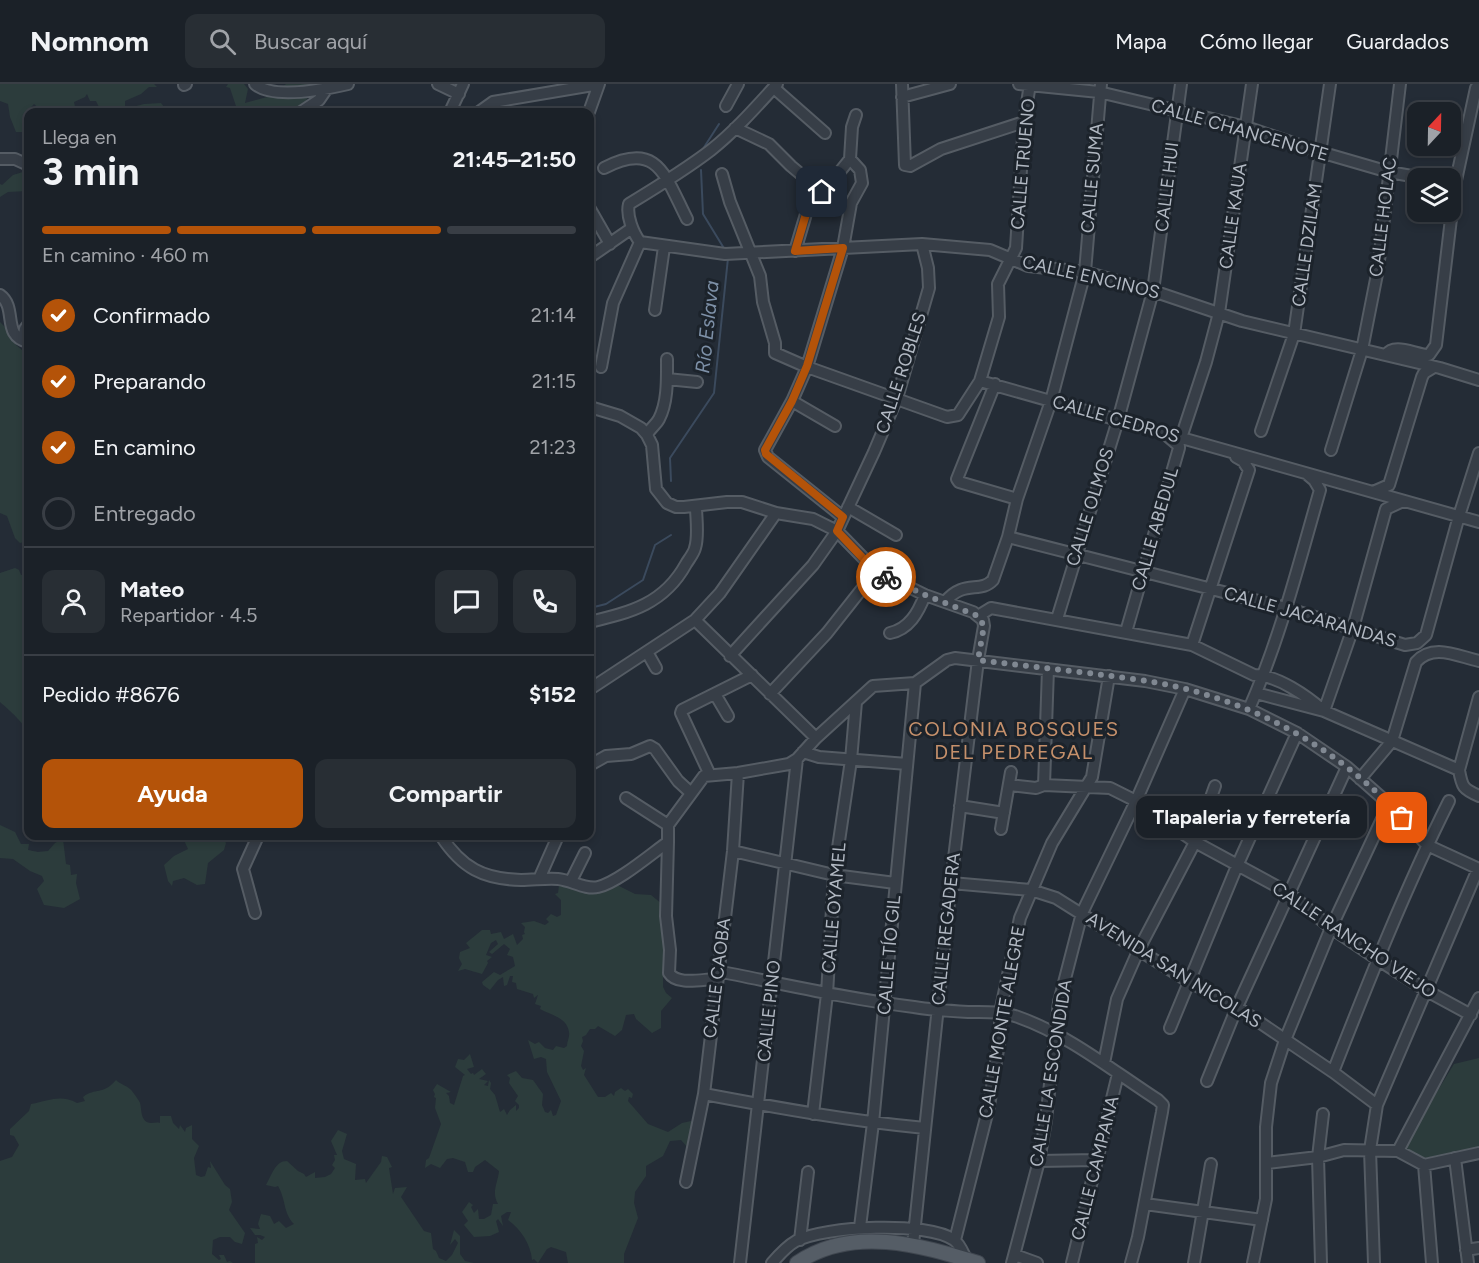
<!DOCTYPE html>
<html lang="es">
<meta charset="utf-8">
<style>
:root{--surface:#1b2128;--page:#282e34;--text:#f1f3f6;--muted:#a0a3a8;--line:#393e45;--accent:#b45309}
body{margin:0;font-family:Figtree,sans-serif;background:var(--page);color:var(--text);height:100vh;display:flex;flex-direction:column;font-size:22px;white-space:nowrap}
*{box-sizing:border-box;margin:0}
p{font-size:20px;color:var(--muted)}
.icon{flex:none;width:33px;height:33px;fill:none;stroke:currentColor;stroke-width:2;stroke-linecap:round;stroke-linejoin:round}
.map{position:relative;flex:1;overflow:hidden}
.side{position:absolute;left:24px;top:24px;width:570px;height:732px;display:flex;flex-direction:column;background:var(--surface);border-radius:12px;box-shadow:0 3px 9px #0003,0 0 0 2px var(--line)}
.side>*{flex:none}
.needle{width:39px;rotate:22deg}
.controls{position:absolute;left:1407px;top:18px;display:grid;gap:12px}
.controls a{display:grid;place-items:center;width:54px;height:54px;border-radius:12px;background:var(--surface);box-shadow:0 3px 9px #0003,0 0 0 2px var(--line);font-size:30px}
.pin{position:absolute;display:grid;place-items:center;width:51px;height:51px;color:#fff;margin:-26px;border-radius:12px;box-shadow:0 3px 9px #0006}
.courier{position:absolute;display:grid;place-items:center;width:60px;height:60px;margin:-30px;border:4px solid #b45309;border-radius:50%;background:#fff;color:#222;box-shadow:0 2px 8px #0007}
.bubble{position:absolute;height:42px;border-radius:12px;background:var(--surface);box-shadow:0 3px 9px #0003,0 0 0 2px var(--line);font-size:20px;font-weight:700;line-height:42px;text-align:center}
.headline em{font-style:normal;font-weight:700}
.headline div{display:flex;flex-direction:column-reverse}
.headline{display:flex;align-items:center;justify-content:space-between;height:102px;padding:0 18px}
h1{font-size:39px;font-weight:700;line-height:45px}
.bar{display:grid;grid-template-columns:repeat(4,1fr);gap:9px 6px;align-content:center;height:72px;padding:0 18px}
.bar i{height:8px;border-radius:4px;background:var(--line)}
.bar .selected{background:var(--accent)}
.bar p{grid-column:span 4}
.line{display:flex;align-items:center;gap:15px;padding:0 18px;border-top:2px solid var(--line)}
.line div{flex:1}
.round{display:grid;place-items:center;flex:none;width:63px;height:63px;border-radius:12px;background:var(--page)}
ol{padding:0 18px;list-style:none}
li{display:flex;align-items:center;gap:18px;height:66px}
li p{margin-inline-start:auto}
li .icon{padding:6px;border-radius:50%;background:var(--accent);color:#fff;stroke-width:4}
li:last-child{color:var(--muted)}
li i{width:33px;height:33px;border:3px solid var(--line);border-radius:50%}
.action{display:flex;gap:12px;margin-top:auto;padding:12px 18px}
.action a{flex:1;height:69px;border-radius:12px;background:var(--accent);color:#fff;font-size:24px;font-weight:700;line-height:69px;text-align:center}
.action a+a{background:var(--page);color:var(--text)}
header{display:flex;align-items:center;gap:36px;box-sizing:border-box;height:84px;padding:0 30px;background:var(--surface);border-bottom:2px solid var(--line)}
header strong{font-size:28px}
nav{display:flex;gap:33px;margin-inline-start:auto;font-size:21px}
.search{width:420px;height:54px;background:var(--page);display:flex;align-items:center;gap:15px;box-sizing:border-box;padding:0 21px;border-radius:12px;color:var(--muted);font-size:22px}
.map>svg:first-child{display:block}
.green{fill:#2c3c3c}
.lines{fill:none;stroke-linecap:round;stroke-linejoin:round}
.stream{stroke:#3b4a5d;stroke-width:2}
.minor-casing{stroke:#555c64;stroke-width:14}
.major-casing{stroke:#404750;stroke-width:16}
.minor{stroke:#373e47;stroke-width:10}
.major{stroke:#555d66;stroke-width:14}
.done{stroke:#808892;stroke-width:6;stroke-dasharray:0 10.8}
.route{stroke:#b45309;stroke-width:8}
.labels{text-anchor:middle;stroke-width:6;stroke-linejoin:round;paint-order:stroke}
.street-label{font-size:18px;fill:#b2b9c3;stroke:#1c232b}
.water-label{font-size:20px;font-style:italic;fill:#7d90a7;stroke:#1c232b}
.neighbourhood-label{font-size:20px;letter-spacing:1.5px;fill:#c5906b;stroke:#1c232b}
</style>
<header>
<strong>Nomnom</strong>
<div class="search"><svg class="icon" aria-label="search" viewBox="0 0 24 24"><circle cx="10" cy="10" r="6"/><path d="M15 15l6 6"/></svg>Buscar aquí</div>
<nav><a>Mapa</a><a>Cómo llegar</a><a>Guardados</a></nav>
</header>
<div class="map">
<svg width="1479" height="1179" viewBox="0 0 1479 1179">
<rect width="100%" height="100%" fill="#242c36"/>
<path class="green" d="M0,0H154L157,3H149L141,10L125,17V25L144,20L161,19L164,23L172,22L175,28H100L104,24L100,25L96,17H90L87,10L85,13L74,18L75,23L82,28H43L34,20C22,32 27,33 28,48H16L10,33L8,20L0,17Z
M228,0H244L248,5L245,19L271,12L286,0H319L311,7L300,28H238L230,4L226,3Z
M23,88L28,94V107L8,108L0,113V100L2,101L13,91Z
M0,238L11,249L16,261L28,271V439L26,444L24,458L20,459L15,454L7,432L0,429Z
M15,484L19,486L21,491H28V651C27,641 8,625 0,618V489Z
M0,741L15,748L21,760H29L28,766L38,768L48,767L55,759L63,755L66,780L70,781L71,791L77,790L76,799L80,815L64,824L44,821L37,805L44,797L42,792L30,787L13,775L0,774Z
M182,752H222L226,759L224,766L208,779L205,800L197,801L184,794L173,797L172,802L168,797L164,781L174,772L188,765Z
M560,793L581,801L615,800L635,810L651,811L662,820L668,870L663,879V903L666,909L672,914L661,927V944L652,949L636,935L634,930L626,931L622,946L615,952L598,942L595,945H590L586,951L582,953L583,957L581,962L584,967L581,982L583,986L586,984L584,991L598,1013H605L611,1009L614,1012L615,1008L621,1004L625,1007L628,1005L633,1010L632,1014L629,1013L628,1017L648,1040L668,1048L682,1039L691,1037L696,1041L688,1064L681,1056L670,1057L663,1072L646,1082V1092L635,1108L634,1119L638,1134L624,1170V1179H568L566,1168L551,1163L547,1165L538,1179L534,1175L532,1176C531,1161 521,1145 508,1136L511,1128H507L501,1132L503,1142L498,1135L496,1137L499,1148L490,1152L474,1153L464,1141L468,1137L462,1128L469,1118L473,1121L471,1123L474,1129L478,1125L479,1135H484L491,1131L493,1120H498C491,1108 498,1099 499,1087L485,1076L475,1083L473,1088H468L465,1078L453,1074L447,1075L440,1084L431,1080L425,1084L426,1076L429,1074L441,1040L435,1024L436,1014L434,1013L435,1010L433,1006L437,1000L451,1008L446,1009L449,1012L450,1019L454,1021L463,992L465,991L455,983L458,975L464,976L470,970L474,983L467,985L471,990L473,989L474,991L482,985L486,990L479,995L488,997L484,1001L488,1002L489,996L491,999L490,1005L495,1011L500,1028L504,1025L507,1031L510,1026L516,1021V1027L519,1024V1021L515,1017L518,1012L509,999L510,994L507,991L516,987L522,994L533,996L543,1010L542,1021L545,1028L548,1029L551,1026L553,1032L556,1031L561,1017L547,988L546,975L541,973L534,975L528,956L535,960L539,958L545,964L553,966L556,962L564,964L567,962C567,957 570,953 569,948C567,933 550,931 540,925L541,922L535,920L538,911L534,914L533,910L517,905L516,899L512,898L513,892H510L507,901L504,902L503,893L498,896L490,906L483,901L482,898L494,888L500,891L515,882L513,873L507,871L510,865L504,860L492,870L489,868L498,860L496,856L491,859L486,871L492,873L487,877L488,879L482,890L465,885L458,887L462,880L459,874L460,868L470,864L466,859L482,846H490L491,850L501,848L504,855L513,850L517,861L523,855L522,851L525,850L524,848L525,843L521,839L534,837L545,841L549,838L546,835L551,830L557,833L561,831V816L555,810L558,809Z
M1479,974V1067L1425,1078L1404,1062L1454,980Z
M116,996C121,1001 127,1001 132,1007C134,1010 139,1016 140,1019C142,1026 140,1038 151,1039C154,1039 157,1038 160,1039V1032H171L173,1039L179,1045L180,1041L185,1048L186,1044L192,1041V1055L199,1062L194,1074L196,1091L201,1093L205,1092L208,1083L211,1084L210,1077L225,1101L230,1105L232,1118L229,1126L245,1149L242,1160L235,1158L230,1153H220L213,1156L212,1170L219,1176L221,1175L219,1171H224L227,1178L230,1177L233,1179H0V1077L12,1073L19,1061L14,1052L10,1051V1045L29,1027L31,1020C49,1017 60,1010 77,1019L85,1017L83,1013C96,1003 102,1012 116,996Z
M338,1046L347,1050L342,1067L344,1075L356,1080L355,1096L365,1095L366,1099L381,1078L382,1072L387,1073L392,1083L389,1084L393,1110L395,1104L407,1103L401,1113L424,1147L431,1149L433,1165L436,1167L439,1174L446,1177L452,1171L458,1159L455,1155L450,1161L454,1146L460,1152V1170L465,1177L474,1179H255V1160L258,1159L257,1153L262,1156L265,1153L260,1151H255L250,1144L260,1145L258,1140L261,1130L270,1132L274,1140L279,1137L286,1144L294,1140C283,1129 286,1115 278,1102L275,1103L266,1101C272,1091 275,1077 287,1077L298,1087L304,1090L306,1093L315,1088V1094L325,1093L331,1090L335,1084L332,1081L335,1076L334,1071H337L331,1057Z"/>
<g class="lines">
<path class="stream" d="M701,68L719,40
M701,86L703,130L725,166
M671,397L670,374L714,309L728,174
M590,524L606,520L643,496L655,461L671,451
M238,754L239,752"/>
<g class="minor-casing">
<path id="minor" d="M255,0C273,16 326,5 348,0
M438,0L459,10
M777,0C756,23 735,47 711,66C685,86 657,103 629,120C626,131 633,149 640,158L725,170L922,160L990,166L1028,182L1085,188L1153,207L1242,237L1440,284L1479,296
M902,0L905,81L910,82L941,65L1024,38
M1019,0L1099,8L1246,43L1320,68L1389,88L1423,94
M184,1L186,0
M774,4L825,49
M902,13L950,0
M726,22L738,0
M301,28L319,16L330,0
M450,28L463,0
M479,28L493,18L599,0L589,28
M735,44L769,60L791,82L822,108
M0,75H15L28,81
M604,84C658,56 665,92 687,135
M722,90L730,118L760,192L763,218L775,259V269L807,283L947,333L958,331L980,297L999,233L998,200L1016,164L1024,38L1030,0
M590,125L610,160
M795,167L806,130L850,75
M590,173L632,144
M0,211C18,224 1,252 28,258
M655,226L664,163
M23,256L25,245L28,241
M1386,271C1394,258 1416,271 1429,271L1436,261L1455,101L1476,4
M601,283L613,219L640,158
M667,295L697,298
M980,297L1479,438
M995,300L957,395L959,398L1017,415
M792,317L835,342
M590,323L620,332L641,344L647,351L652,361L656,405L667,419L676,423H684L727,418H742L776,429L813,435L837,447L876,487L925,511L973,528L983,536L984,542L978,576L951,799L913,1160
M1261,347L1294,250L1330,0
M647,351C650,344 656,341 659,335C668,318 667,294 667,275
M1181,354L1206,278L1219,229L1252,0
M1331,366L1362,266L1378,185L1400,0
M1373,408L1389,401L1422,293L1424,289L1434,283
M848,423L896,451
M843,433L768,373L765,366L792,317L807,283L843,164L851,119L862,99L860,86L850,75L852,43L856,31
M1008,453L1286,524L1405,561L1417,559L1426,551L1459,432L1479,369
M945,518C964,495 980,510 993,496L1008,453L1017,415L1051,317L1085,188L1101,0
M978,532L991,524L1192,561L1254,591C1277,591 1307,612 1324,627
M1057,535L1118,336L1153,207L1181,0
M695,536L816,654
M590,538C631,528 664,520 686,480C689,475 694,469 695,464C699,452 696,434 696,422
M1126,548L1179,364V362L1166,351
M890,549C909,545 918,529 925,511
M1192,561L1249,386L1243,377L1236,373
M647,568L656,584
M730,572L813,481L837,447L874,368L897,314L929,204L928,184L922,160
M590,605L695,536L720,509L776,429
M1256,609L1324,627L1459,686C1462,703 1463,705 1479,712
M715,610L728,632
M770,610L827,549L876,487
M1249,625C1280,555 1299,479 1320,406L1314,396L1308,391
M1324,627L1353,544L1386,425L1403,417
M803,668L819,673L907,680
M590,681L606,672L631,670L650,662L655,665L678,697L691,709
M1459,686L1479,613
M710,691L681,629L682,626L752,591
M1360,695L1392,657L1416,578C1433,559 1457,572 1479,577
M1009,701L1036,704L1044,701L1110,704L1136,717L1195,758L1289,809L1331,844L1377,875L1427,907L1471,931
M1044,701L1048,585
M626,714L668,741
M960,722L1004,729
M1001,745L1011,688
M441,752C462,784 483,795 521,796C534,796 546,794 558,795C571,796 585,806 598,803C617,799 651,770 668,758V741L704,692L738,689L789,680L797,675L816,654L873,602L915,599L947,576L955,574L1145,597L1185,605L1249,625L1297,649L1347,683L1389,720L1427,761L1479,785
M668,758L666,832L670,866L669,889C677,902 703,895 717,895
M733,767L834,791L895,799
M539,795L558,752
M571,797L585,769
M951,799L1031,806L1056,814L1188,897L1237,923L1333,988L1377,1021
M255,829L243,785L258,752
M717,887C783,900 848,915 914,923C932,926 950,927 968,928C985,928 1002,927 1018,933C1069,951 1113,987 1158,1016L1163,1021L1162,1028L1138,1153L1131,1179
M1170,944L1237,782L1297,649
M1104,979L1117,915L1139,865L1195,758L1215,702
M1333,988C1369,896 1405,805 1449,717
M1207,997L1237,923L1347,683
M704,1010C778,1024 850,1037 925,1044
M813,1030L827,910L834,791L851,676L856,618
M1398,1067L1479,914
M1455,1074L1468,1179
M1039,1077L1096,1076
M1267,1079L1318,1073L1344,1066L1398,1067L1424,1081L1479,1069
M1424,1081L1432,1179
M686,1098L704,1010L733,767L738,689
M1145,1120L1262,1136
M860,1143L873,1039L915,599
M800,1156L808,1088
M955,1156L989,1022L1000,953V929L1020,834L1052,759L1092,693L1109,592
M1466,1166L1479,1164
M1015,1171L1037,1179
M740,1179L797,675
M772,1179C778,1172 787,1162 796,1157C825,1142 927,1137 954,1156C960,1160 963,1169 966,1175
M1012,1179L1039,1077L1046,1036L1059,918L1082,829L1136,717L1185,605
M1072,1179L1118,990
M1194,1179L1211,1080
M1253,1179L1266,1115V1043L1271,999L1285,956L1331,844L1389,720
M1321,1179L1318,1073L1323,1030
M1374,1179L1370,1066L1377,1021L1478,785"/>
</g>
<g class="major-casing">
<path id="major" d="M797,1179C852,1141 920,1161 978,1179"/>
</g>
<use href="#minor" class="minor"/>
<use href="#major" class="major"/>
</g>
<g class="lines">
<path class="done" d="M886,493L925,511L978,532L984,542L978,576C1017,581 1056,585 1096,590C1125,594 1156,597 1186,605C1268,626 1344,670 1402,734"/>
<path class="route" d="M822,108L806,130L795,167L843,164L807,282L792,317L765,366L766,370L843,433L837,447L876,488L886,493"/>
</g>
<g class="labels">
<g class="street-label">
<text transform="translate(1240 46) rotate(16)" y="6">CALLE CHANCENOTE</text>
<text transform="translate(1023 80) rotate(-85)" y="6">CALLE TRUENO</text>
<text transform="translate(1092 94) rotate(-85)" y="6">CALLE SUMA</text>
<text transform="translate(1167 103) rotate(-83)" y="6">CALLE HUI</text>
<text transform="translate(1233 132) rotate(-82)" y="6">CALLE KAUA</text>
<text transform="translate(1383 133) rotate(-83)" y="6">CALLE HOLAC</text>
<text transform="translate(1307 161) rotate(-82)" y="6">CALLE DZILAM</text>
<text transform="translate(1091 193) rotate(13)" y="6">CALLE ENCINOS</text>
<text transform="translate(901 289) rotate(-72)" y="6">CALLE ROBLES</text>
<text transform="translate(1116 335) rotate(16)" y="6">CALLE CEDROS</text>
<text transform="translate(1090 423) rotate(-73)" y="6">CALLE OLMOS</text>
<text transform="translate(1155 445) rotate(-74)" y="6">CALLE ABEDUL</text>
<text transform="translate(1310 533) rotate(16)" y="6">CALLE JACARANDAS</text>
<text transform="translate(834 824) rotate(-85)" y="6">CALLE OYAMEL</text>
<text transform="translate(946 845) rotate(-84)" y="6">CALLE REGADERA</text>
<text transform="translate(1354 856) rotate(34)" y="6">CALLE RANCHO VIEJO</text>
<text transform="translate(889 871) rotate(-85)" y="6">CALLE TÍO GIL</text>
<text transform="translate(1174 886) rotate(32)" y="6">AVENIDA SAN NICOLAS</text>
<text transform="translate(717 894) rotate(-83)" y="6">CALLE CAOBA</text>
<text transform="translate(769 927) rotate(-84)" y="6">CALLE PINO</text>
<text transform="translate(1002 938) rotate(-80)" y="6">CALLE MONTE ALEGRE</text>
<text transform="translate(1051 989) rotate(-81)" y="6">CALLE LA ESCONDIDA</text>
<text transform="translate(1095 1084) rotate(-76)" y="6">CALLE CAMPANA</text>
</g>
<g class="water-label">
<text transform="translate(707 243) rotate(-84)" y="7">Río Eslava</text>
</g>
<g class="neighbourhood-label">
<text x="1014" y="652">COLONIA BOSQUES<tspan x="1014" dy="23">DEL PEDREGAL</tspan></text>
</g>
</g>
</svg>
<div class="controls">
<a><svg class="needle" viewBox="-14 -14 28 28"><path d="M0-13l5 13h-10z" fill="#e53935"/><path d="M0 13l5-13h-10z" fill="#a0a3a8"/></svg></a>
<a><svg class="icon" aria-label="layers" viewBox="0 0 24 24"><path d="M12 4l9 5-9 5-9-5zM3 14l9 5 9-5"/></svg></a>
</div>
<div class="pin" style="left:1402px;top:734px;background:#ea580c"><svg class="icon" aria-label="bag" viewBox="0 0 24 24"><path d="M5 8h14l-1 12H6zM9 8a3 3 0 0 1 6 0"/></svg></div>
<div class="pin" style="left:822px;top:108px;background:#1f2937"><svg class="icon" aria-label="home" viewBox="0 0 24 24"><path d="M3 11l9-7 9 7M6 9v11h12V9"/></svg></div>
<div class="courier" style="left:886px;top:493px"><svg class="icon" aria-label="bike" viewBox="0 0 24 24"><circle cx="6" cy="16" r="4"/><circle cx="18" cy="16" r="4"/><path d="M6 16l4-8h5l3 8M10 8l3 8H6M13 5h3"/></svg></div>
<div class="bubble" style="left:1136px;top:712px;width:231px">Tlapaleria y ferretería</div>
<section class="side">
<div class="headline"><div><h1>3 min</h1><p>Llega en</p></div><em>21:45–21:50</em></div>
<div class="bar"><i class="selected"></i><i class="selected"></i><i class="selected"></i><i></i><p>En camino · 460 m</p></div>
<ol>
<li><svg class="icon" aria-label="check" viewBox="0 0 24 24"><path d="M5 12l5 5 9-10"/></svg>Confirmado<p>21:14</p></li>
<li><svg class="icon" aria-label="check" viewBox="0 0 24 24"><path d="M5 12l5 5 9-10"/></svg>Preparando<p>21:15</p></li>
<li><svg class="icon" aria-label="check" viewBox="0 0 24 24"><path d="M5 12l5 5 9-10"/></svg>En camino<p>21:23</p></li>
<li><i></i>Entregado</li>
</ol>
<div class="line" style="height:108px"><a class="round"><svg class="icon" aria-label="person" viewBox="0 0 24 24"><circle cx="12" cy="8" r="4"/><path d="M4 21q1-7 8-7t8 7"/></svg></a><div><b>Mateo</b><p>Repartidor · 4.5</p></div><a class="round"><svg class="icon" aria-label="chat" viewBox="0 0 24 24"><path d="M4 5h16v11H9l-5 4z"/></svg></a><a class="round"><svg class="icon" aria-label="phone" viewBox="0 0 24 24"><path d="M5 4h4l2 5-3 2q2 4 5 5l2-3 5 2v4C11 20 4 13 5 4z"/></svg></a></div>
<div class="line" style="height:78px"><div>Pedido #8676</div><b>$152</b></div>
<div class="action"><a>Ayuda</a><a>Compartir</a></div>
</section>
</div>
